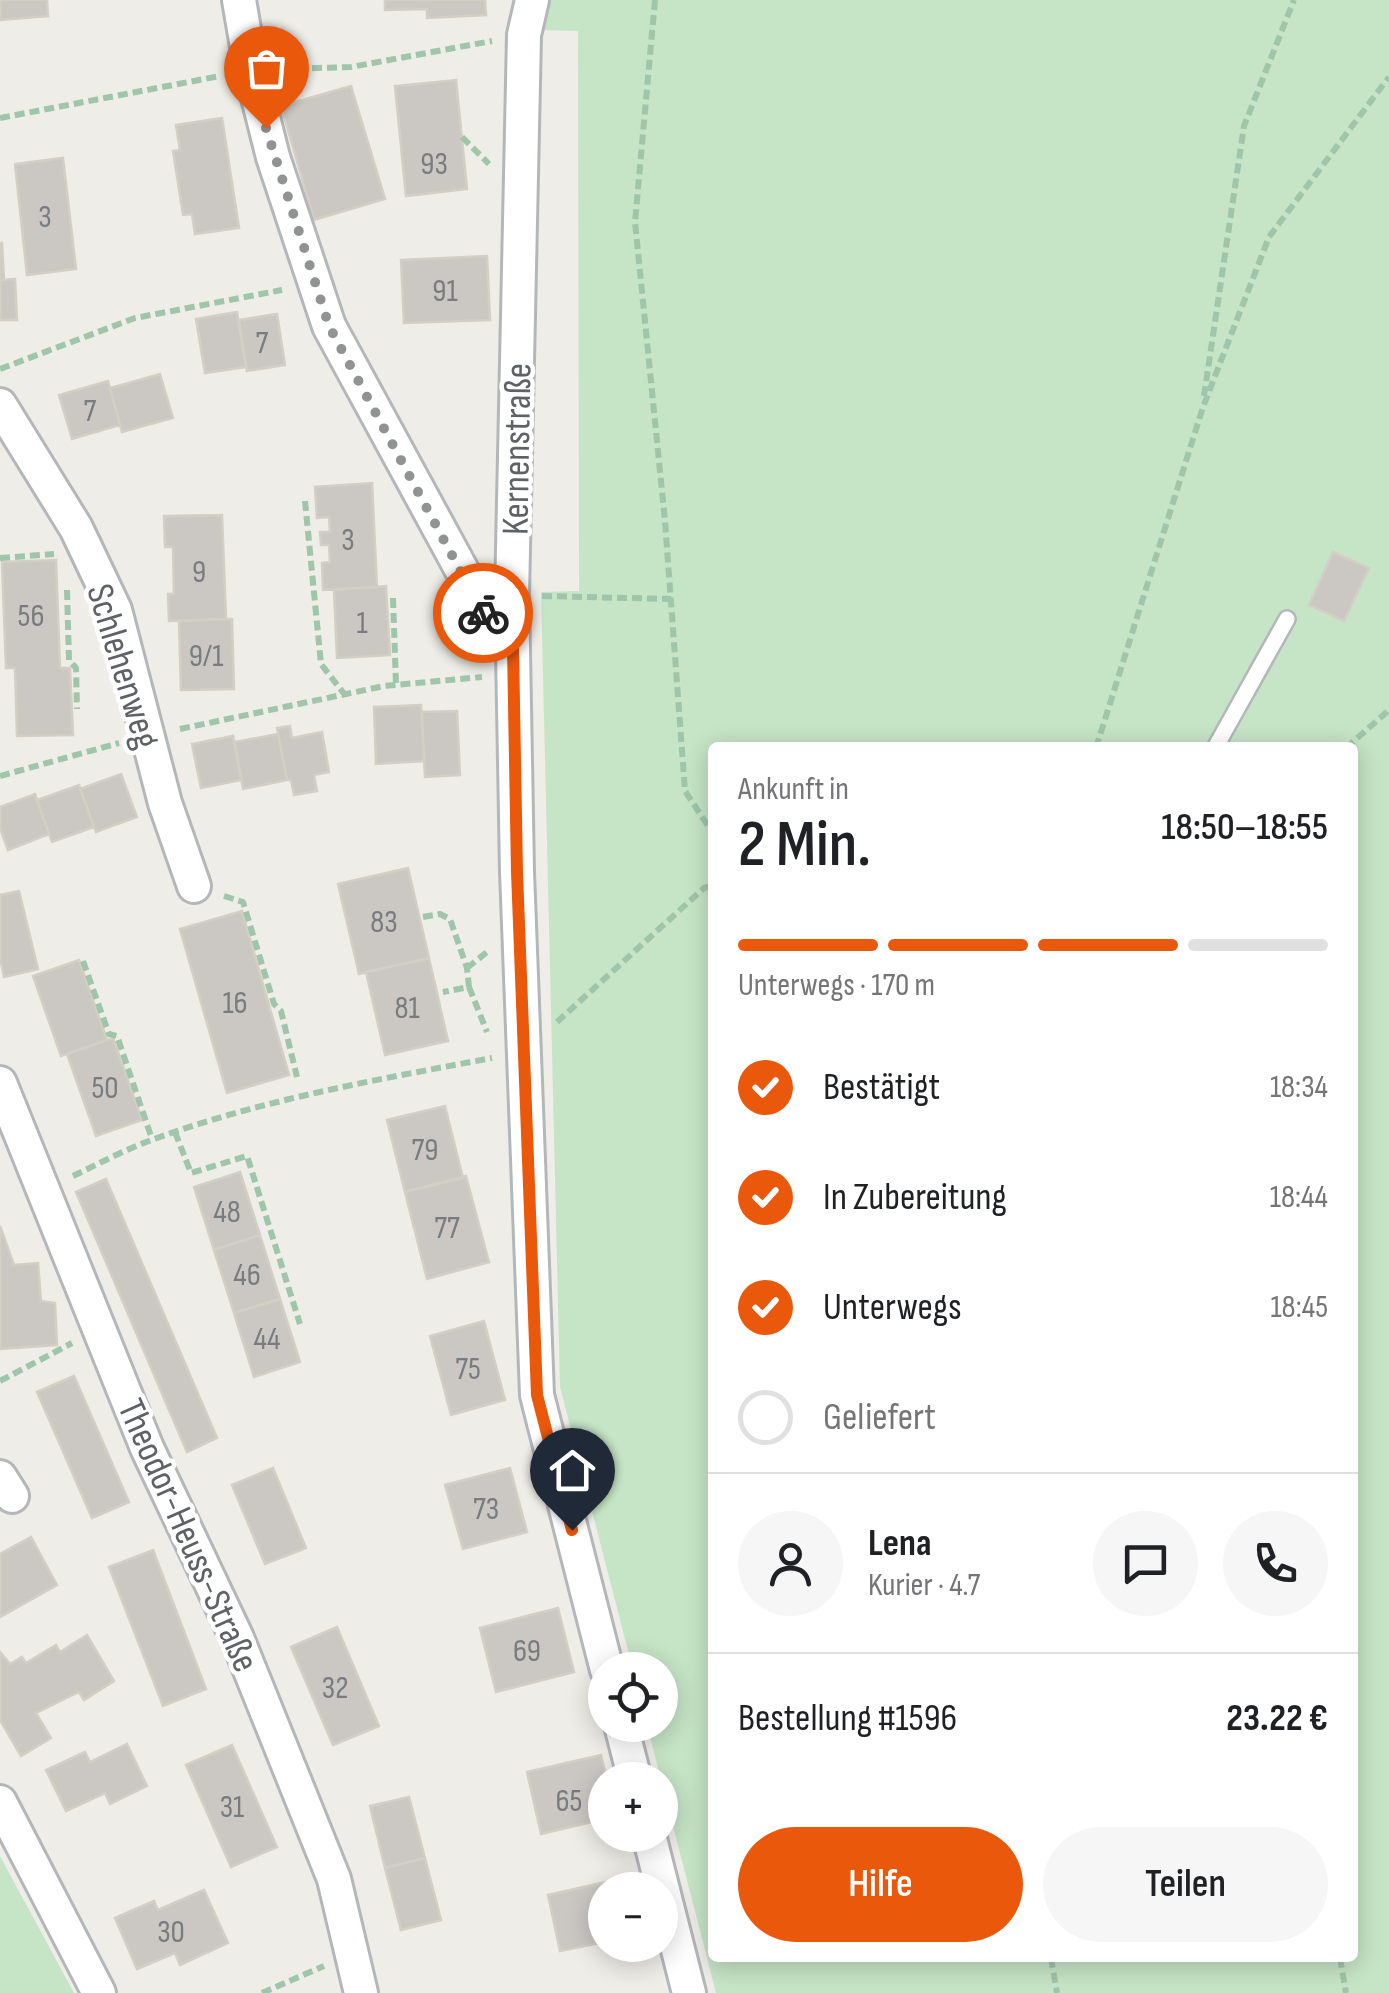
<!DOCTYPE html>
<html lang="de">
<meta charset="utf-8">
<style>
:root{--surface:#fff;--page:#f6f6f6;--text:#202124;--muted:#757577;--line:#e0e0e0;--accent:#ea580c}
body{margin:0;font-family:"Sofia Sans Condensed",sans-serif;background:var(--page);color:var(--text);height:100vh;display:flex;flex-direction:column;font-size:38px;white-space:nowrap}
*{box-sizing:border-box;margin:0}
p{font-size:32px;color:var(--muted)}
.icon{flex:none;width:55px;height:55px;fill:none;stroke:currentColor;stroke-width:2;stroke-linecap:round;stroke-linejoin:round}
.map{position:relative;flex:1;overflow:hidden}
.sheet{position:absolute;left:708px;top:742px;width:650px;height:1220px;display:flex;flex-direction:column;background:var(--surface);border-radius:10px;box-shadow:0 5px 25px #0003}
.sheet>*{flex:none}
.tools{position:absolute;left:588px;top:1652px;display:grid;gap:20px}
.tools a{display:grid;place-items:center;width:90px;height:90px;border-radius:50%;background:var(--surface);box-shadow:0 5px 25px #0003;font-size:50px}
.pin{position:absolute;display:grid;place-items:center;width:85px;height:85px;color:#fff;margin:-102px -42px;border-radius:50% 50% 50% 0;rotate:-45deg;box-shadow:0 0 10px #0007}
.pin .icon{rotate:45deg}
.courier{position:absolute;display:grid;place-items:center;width:100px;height:100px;margin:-50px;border:8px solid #ea580c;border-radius:50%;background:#fff;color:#222;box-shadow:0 2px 12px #0007}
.overview em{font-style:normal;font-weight:600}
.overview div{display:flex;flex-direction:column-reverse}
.overview{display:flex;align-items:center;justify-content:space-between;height:170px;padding:0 30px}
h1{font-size:65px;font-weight:600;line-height:75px}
.bar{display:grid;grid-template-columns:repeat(4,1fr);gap:15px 10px;align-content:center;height:120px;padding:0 30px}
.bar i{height:12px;border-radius:8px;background:var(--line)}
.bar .active{background:var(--accent)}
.bar p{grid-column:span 4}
.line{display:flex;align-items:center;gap:25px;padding:0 30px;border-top:2px solid var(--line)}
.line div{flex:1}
.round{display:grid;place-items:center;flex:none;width:105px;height:105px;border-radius:52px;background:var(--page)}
ol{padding:0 30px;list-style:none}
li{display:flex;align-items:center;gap:30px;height:110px}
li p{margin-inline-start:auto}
li .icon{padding:10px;border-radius:50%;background:var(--accent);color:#fff;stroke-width:4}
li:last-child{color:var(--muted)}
li i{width:55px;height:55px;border:5px solid var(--line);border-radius:50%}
.cta{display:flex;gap:20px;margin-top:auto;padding:20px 30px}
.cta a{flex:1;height:115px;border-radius:60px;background:var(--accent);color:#fff;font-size:40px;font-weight:600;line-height:115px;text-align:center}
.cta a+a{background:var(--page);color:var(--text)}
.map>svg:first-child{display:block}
.green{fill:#c6e4c6;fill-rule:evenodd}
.building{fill:#cbc8c4;stroke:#d3cfc5;stroke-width:2.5}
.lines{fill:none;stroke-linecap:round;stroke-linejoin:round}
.service-casing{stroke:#b4b7ba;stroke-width:20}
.minor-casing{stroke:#b4b7ba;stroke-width:38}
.path{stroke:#9fc5aa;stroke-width:6;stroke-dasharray:10 5;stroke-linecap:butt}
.service{stroke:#fff;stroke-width:15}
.minor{stroke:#fff;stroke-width:32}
.done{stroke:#919393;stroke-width:10;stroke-dasharray:0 18}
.route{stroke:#ea580c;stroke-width:12}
.labels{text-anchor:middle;stroke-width:9;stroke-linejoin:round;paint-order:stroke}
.number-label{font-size:32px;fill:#797c7e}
.street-label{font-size:38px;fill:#5e6266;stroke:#fff}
</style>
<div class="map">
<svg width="1389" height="1993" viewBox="0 0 1389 1993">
<rect width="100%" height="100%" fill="#efede7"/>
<path class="green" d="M548,0H1389V1993H716L647,1725H660V1670H633L560,1387L541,592L579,591L578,31L539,30ZM712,748H1352V1958H712Z
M0,1856L74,1993H0Z"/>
<path class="building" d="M0,0H47L48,16L0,20Z
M385,0H485L486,15L427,18V9L385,10Z
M456,80L467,189L406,196L395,86Z
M351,86L385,199L314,220L281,106Z
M222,118L239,228L195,234L192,214L183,215L173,151L180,150L176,125Z
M63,158L76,269L27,275L15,164Z
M0,243H2L4,280H0Z
M487,256L490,320L404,323L401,260Z
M15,279L17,320H0V280Z
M237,312L246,367L205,373L196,319Z
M277,314L285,365L247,371L239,320Z
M160,374L173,418L122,432L110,388Z
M108,381L120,425L72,439L59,395Z
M372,483L377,587L323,590L322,563L330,562L329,545H321L320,532H330L329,517L317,518L315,487Z
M222,515L226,619L169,621L168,594H174L173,547H165L164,516Z
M1333,552L1369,568L1344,621L1309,605Z
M56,560L60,668H70L73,735L17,736L15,668H6L2,562Z
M386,586L390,655L337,658L334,590Z
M226,619H232L234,689L181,690L179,621Z
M421,705L424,761L376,764L374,707Z
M457,711L460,775L425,777L422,712Z
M290,726L292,738L322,732L329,772L314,775L317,791L294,795L291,780H287L277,728Z
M278,734L287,780L243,789L235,742Z
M233,736L241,780L201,788L192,744Z
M121,774L137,817L96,832L80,789Z
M79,785L94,827L52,842L37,800Z
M35,794L49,834L8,850L0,828V807Z
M408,868L429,958L359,974L338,884Z
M19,891L38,969L4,977L0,958V895Z
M242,911L289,1075L227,1093L180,929Z
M429,958L448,1041L385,1055L366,972Z
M79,960L107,1040L61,1056L33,976Z
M113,1038L142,1120L96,1136L67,1054Z
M445,1106L463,1178L405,1192L387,1120Z
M240,1172L260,1235L214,1250L194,1187Z
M466,1176L489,1262L427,1279L405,1192Z
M106,1179L217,1438L187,1452L76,1192Z
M0,1226L14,1265L38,1263L41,1301L55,1303L57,1345L0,1349Z
M260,1235L280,1299L234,1313L214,1250Z
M280,1299L300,1362L254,1377L234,1313Z
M484,1321L505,1400L451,1415L430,1336Z
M74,1376L129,1502L92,1518L37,1392Z
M273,1468L306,1548L265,1564L232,1485Z
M510,1468L527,1532L463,1549L445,1485Z
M31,1537L57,1585L0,1617V1554Z
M153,1550L206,1689L163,1706L109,1567Z
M558,1608L574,1672L496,1692L480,1628Z
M337,1627L379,1726L333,1745L291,1647Z
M87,1635L114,1681L84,1700L79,1692L36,1713L51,1738L21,1756L0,1720V1652L10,1664L22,1657L26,1663L56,1645L60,1652Z
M127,1744L147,1786L110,1804L105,1793L66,1811L46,1770L85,1752L90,1762Z
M232,1745L277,1847L231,1867L186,1765Z
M601,1755L607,1780L605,1819L541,1834L527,1772Z
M409,1797L425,1858L385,1868L370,1806Z
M425,1858L441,1920L401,1930L385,1868Z
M632,1876L635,1890H605V1942L560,1951L548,1895Z
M204,1890L228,1943L180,1965L175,1953L137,1969L115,1918L154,1901L158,1910Z"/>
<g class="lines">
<g class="service-casing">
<path id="service" d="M1215,748L1287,619"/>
</g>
<g class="minor-casing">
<path id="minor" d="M239,0L251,70L273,157L329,326L465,576L494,636L513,647
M532,0L524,35L512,595L517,872L537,1395L607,1670
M0,405L76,528L115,610L165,803L194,886
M0,1083L147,1448L237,1638L334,1879L361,1993
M0,1477L12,1496
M621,1725L635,1780
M0,1802L99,1993
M649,1835L689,1993"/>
</g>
<path class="path" d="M655,0L635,222L665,521L685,791L712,832
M282,69L351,67L492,41
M0,118L220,76
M462,137L489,164
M0,369L135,318L282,290
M1204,396L1244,126L1294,0
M305,501L321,664L345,695
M0,558L54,554
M67,590L69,660L76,668L77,709
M542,596L671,599
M393,598L396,685
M180,729L384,686L482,677
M1096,748L1203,407L1269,237L1389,77
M1346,748L1389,710
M0,776L119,743
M224,896L243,902L274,1004L281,1011L297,1077
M423,917L440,914L450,919L467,968L469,987L443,992
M83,961L109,1034L117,1036L152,1139
M467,968L487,952
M469,987L487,1032
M557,1022L704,888L712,886
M175,1132L191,1173L247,1156L300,1324
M73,1176C100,1163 128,1148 157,1138C265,1099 380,1079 492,1058
M0,1381L72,1343
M1051,1958L1057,1993
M1340,1958L1346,1993
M262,1993L324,1966"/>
<use href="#service" class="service"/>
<use href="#minor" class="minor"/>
</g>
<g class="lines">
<path class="done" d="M266,128L329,326L483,613"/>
<path class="route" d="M483,613L494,636L513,648L517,872L537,1395L572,1530"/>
</g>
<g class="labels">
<g class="number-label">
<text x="434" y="174">93</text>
<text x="45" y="227">3</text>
<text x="445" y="301">91</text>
<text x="262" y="353">7</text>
<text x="90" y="421">7</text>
<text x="348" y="550">3</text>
<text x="199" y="582">9</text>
<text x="31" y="626">56</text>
<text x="362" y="633">1</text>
<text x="206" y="666">9/1</text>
<text x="384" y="932">83</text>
<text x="235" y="1013">16</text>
<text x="407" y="1018">81</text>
<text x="105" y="1098">50</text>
<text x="425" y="1160">79</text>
<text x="227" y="1222">48</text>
<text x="447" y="1238">77</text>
<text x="247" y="1285">46</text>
<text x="267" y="1349">44</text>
<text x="468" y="1379">75</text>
<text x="486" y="1519">73</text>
<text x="527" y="1661">69</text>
<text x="335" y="1698">32</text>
<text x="569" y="1811">65</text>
<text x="232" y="1817">31</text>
<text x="171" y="1942">30</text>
</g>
<g class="street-label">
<text transform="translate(516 449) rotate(-89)" y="13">Kernenstraße</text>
<text transform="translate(124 666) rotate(73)" y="13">Schlehenweg</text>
<text transform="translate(189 1535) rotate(66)" y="13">Theodor-Heuss-Straße</text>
</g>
</g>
</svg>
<div class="tools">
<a><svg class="icon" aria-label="locate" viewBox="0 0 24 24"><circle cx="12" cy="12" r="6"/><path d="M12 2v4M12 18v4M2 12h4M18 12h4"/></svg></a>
<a>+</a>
<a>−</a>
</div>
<div class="pin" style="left:266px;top:128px;background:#ea580c"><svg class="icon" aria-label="bag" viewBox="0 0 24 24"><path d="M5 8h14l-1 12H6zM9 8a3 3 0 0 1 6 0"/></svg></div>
<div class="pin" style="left:572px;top:1530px;background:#1f2937"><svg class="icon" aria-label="home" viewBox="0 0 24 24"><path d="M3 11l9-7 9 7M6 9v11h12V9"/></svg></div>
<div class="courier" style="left:483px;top:613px"><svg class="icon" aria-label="bike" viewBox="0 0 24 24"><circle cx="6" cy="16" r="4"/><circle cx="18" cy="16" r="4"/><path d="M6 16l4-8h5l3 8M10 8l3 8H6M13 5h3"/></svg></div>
<section class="sheet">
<div class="overview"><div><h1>2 Min.</h1><p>Ankunft in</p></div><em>18:50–18:55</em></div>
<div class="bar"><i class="active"></i><i class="active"></i><i class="active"></i><i></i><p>Unterwegs · 170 m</p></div>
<ol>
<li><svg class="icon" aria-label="check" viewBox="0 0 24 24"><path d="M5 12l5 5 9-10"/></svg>Bestätigt<p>18:34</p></li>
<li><svg class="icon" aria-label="check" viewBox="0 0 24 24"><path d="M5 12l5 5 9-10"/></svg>In Zubereitung<p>18:44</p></li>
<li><svg class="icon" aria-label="check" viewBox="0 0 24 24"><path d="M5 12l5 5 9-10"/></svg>Unterwegs<p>18:45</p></li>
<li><i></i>Geliefert</li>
</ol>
<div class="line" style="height:180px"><a class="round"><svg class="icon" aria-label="person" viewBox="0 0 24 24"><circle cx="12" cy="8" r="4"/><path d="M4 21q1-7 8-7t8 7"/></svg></a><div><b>Lena</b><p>Kurier · 4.7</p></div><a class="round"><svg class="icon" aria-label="chat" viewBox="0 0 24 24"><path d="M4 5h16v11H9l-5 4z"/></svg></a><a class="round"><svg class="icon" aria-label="phone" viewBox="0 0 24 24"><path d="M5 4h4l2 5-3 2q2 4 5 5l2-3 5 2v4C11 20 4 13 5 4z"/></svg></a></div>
<div class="line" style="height:130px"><div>Bestellung #1596</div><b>23.22 €</b></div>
<div class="cta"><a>Hilfe</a><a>Teilen</a></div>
</section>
</div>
